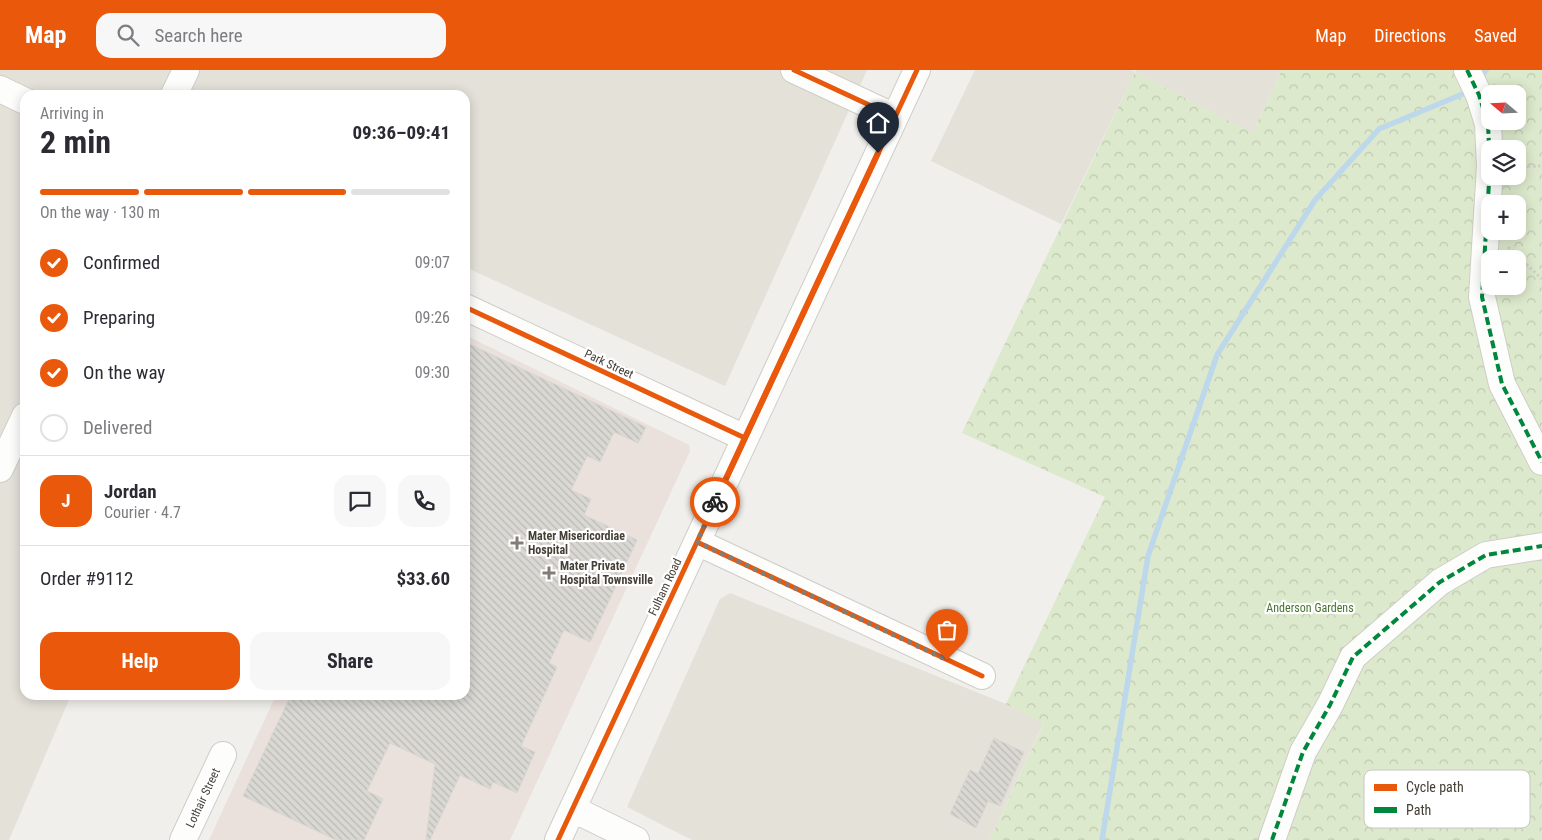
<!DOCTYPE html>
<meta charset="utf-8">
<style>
:root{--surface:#fff;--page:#f7f7f7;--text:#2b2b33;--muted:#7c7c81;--line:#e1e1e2;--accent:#ea580c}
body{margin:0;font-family:"Roboto Condensed",sans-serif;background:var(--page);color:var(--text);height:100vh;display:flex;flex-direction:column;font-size:19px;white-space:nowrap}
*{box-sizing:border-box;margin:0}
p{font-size:16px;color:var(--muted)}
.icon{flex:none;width:28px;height:28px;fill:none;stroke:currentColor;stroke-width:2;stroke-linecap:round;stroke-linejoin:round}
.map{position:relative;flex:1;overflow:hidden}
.details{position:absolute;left:20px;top:20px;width:450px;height:610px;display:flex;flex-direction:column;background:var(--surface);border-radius:15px;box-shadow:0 2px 12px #0003}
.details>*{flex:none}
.needle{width:32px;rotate:289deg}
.tools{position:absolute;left:1481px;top:15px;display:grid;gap:10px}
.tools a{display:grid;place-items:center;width:45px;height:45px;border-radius:10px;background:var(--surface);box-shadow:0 2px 12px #0003;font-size:25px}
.pin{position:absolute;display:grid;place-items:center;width:42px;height:42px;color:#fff;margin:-51px -21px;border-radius:50% 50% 50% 0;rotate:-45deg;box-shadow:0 0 5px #0007}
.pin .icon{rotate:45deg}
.courier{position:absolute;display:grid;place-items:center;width:50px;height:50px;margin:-25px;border:4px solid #ea580c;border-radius:50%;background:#fff;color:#222;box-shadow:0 1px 6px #0007}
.overview em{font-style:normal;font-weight:700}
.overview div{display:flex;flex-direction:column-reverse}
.overview{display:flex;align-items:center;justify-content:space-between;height:85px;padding:0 20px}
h1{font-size:32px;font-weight:700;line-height:38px}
.bar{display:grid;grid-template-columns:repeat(4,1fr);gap:8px 5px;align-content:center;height:60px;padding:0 20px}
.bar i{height:6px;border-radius:4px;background:var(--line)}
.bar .active{background:var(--accent)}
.bar p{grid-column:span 4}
.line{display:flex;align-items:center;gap:12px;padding:0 20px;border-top:1px solid var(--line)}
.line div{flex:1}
.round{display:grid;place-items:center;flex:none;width:52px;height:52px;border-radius:15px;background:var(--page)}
ol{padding:0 20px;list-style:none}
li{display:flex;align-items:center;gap:15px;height:55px}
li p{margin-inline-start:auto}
li .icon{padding:5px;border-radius:50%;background:var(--accent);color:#fff;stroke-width:4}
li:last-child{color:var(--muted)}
li i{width:28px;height:28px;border:2px solid var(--line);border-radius:50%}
.action{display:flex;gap:10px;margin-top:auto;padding:10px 20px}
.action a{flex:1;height:58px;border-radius:15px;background:var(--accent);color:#fff;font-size:20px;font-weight:700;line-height:58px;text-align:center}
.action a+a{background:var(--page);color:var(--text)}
header{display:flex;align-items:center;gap:30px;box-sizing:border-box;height:70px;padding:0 25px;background:var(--accent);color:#fff}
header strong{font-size:24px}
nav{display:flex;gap:28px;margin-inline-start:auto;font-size:18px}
.search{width:350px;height:45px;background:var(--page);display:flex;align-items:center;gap:12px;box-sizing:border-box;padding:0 18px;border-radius:15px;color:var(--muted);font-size:19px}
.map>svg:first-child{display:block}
.residential{fill:#e3e1d8}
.medical{fill:#eae0dc}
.forest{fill:url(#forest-crowns);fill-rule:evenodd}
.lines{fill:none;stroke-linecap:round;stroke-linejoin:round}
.stream{stroke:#bed8eb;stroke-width:5.5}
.building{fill:url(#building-back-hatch);stroke:#d8d6d1}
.minor-casing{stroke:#cecdc8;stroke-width:28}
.path{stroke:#d1cecb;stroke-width:3;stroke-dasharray:2.5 2.5;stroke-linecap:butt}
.minor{stroke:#fdfdfc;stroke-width:26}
.quiet{stroke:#00873e;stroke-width:4;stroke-dasharray:8 4;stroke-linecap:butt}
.cycleway-casing{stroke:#fff;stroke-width:8}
.cycleway{stroke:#e8590c;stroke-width:5}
.done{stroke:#827d76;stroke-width:5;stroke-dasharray:0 9}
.route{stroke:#ea580c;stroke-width:6}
.poi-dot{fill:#827d76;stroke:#fff;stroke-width:2}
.labels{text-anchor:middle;stroke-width:4.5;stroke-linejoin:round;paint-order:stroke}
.street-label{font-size:12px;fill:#464037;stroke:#fff}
.poi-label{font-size:12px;font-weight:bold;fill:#464037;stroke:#fff;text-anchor:start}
.park-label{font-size:12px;fill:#46742e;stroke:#fff}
.key{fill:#fff;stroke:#c8c6c3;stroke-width:1}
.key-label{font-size:14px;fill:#464037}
</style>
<header>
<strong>Map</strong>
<div class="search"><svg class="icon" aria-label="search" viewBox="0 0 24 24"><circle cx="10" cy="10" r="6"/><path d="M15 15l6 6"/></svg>Search here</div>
<nav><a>Map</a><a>Directions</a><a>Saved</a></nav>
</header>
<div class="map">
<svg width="1542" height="770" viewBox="0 0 1542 770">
<defs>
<pattern id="forest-crowns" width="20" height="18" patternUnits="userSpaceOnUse" patternTransform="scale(1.25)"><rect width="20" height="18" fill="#dde9cc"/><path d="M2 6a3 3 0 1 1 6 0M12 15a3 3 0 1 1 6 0" fill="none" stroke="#bfc9b0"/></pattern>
<pattern id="building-back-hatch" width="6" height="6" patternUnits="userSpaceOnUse" patternTransform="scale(1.25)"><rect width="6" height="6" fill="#dad8d3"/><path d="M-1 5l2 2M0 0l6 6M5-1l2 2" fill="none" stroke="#bcbab6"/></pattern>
</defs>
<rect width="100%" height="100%" fill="#f0efeb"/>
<path class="residential" d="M0,0H867L725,316L465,197V25H25V625H71L9,770H0Z
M975,0H1131L1135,2L1136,0H1282L1252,63L1135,2L1061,154L931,91Z
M730,523L1006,634L1043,653L990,770H692L627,737L720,529Z"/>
<path class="medical" d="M465,265L689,375L690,381L510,770H209L276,625H465Z"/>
<path class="forest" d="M1282,0H1542V770H990L1043,654L1006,634L1105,427L962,363L1135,2L1252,63ZM1490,24H1518V51H1490ZM1490,79H1518V106H1490ZM1490,134H1518V161H1490ZM1490,189H1518V216H1490Z"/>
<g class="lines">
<path class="stream" d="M1484,3L1486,0
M1102,770L1148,486L1217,285L1315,130L1379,59L1470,21"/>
</g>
<path class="building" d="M465,272L646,357L638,373L614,362L600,392L587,386L571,420L591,429L584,445L637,470L590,572L564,560L549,593L557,597L521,676L535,682L517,723L493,712L490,719L460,705L430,770H426L435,694L390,673L367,721L383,729L364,770H336L243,726L291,625H465Z
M994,668L1024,682L1000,736L988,731L976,758L950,744L970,700L978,704Z"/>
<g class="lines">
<g class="minor-casing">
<path id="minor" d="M794,0L895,47
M1467,0L1479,25L1488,54L1490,96L1482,227L1502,314L1542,392
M0,19L25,31
M174,25L186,0
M465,237L745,368
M0,399L25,346
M697,472L982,606
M573,739L636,770
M183,770L223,685
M558,770L917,0
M1272,770L1303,682L1330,635L1353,587L1440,512L1486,485L1542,476"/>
</g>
<path class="path" d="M1518,96H1542
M1508,177L1542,209"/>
<use href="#minor" class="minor"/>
<path class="quiet" d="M1467,0L1479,25L1488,54L1490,96L1482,227L1502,314L1542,392
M1272,770L1303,682L1330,635L1353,587L1440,512L1486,485L1542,476"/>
<g class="cycleway-casing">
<path id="cycleway" d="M794,0L895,47
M465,237L745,368
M697,472L982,606
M558,770L917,0"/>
</g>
<use href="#cycleway" class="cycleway"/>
</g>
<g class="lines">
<path class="done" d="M715,432L697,472L947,590"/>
<path class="route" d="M715,432L878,83"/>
</g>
<g class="poi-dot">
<path d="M514.5 465.5h5v5h5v5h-5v5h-5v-5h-5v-5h5z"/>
<path d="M546.5 495.5h5v5h5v5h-5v5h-5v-5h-5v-5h5z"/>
</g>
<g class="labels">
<g class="street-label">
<text transform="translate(609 294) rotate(25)" y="4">Park Street</text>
<text transform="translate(665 517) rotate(-65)" y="4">Fulham Road</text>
<text transform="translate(203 728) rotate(-65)" y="4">Lothair Street</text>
</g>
<g class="poi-label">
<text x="528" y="470">Mater Misericordiae<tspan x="528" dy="14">Hospital</tspan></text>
<text x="560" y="500">Mater Private<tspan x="560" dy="14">Hospital Townsville</tspan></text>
</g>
<g class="park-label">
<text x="1310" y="542">Anderson Gardens</text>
</g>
</g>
<rect x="1364" y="700" width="166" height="58" rx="8" class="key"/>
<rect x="1374" y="714" width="23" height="7" fill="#e8590c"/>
<rect x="1374" y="737" width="23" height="6" fill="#00873e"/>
<g class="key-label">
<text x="1406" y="722">Cycle path</text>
<text x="1406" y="745">Path</text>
</g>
</svg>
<div class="tools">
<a><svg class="needle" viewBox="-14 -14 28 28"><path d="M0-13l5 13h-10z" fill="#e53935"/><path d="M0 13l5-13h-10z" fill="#7c7c81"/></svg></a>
<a><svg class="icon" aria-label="layers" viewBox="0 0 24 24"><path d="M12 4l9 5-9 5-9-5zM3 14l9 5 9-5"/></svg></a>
<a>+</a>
<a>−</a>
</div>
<div class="pin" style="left:947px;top:590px;background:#ea580c"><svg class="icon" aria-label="bag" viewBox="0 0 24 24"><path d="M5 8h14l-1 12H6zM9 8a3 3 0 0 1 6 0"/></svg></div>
<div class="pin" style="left:878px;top:83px;background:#1f2937"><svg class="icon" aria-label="home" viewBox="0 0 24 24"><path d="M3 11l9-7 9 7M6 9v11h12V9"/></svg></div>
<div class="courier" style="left:715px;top:432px"><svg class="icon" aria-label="bike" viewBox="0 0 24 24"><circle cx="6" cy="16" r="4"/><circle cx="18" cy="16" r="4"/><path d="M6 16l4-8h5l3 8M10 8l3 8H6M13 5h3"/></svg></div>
<section class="details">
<div class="overview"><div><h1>2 min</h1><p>Arriving in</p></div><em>09:36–09:41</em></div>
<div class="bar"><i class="active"></i><i class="active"></i><i class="active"></i><i></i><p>On the way · 130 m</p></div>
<ol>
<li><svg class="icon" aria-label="check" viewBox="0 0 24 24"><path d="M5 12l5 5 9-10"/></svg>Confirmed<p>09:07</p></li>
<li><svg class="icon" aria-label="check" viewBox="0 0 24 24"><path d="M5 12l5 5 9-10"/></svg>Preparing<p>09:26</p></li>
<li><svg class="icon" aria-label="check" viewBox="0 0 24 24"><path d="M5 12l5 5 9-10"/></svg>On the way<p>09:30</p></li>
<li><i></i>Delivered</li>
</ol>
<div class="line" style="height:90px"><b class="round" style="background:var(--accent);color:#fff">J</b><div><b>Jordan</b><p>Courier · 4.7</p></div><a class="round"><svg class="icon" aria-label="chat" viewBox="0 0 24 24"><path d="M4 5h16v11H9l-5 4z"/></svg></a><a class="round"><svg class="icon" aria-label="phone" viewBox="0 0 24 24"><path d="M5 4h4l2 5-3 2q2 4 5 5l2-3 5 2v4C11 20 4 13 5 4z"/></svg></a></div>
<div class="line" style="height:65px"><div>Order #9112</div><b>$33.60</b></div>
<div class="action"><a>Help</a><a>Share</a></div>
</section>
</div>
